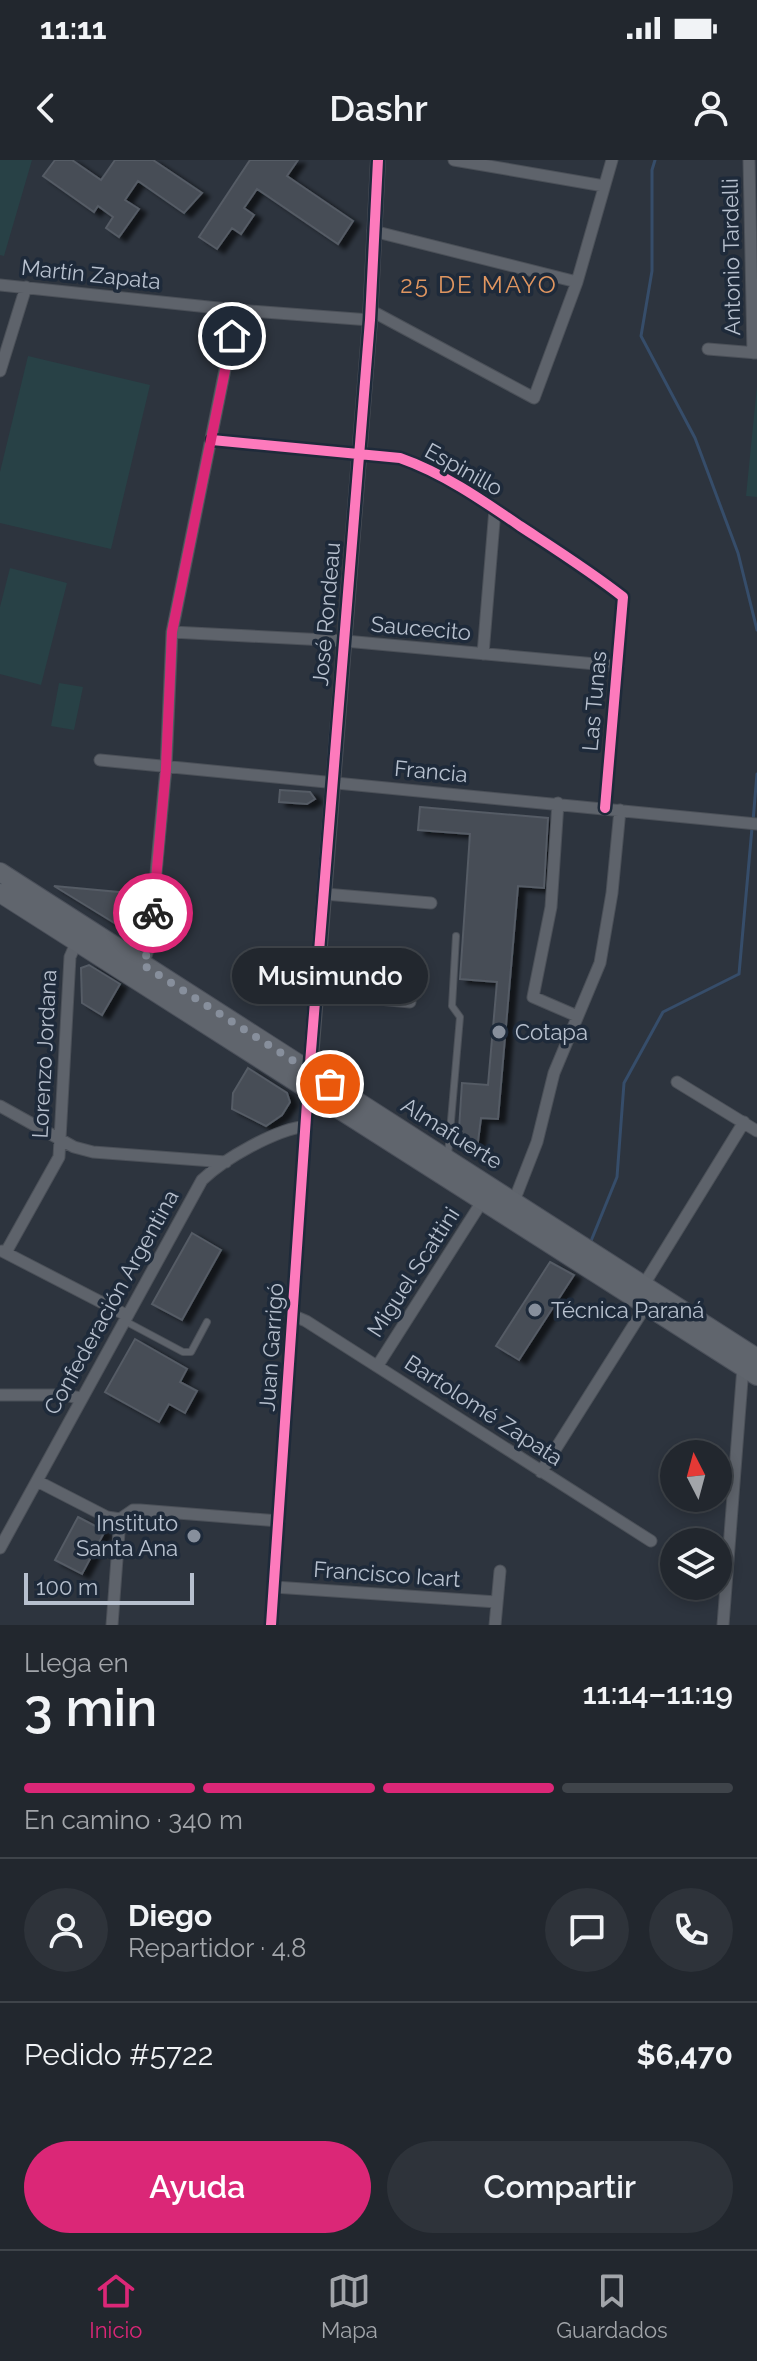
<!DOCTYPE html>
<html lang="es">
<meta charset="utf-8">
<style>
:root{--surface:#22272e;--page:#2e333a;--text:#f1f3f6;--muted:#a2a5aa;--line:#3f444a;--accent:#db2777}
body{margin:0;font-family:Raleway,sans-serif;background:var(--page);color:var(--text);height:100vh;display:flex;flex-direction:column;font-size:30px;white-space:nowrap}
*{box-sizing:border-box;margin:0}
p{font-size:26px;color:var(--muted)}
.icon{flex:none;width:44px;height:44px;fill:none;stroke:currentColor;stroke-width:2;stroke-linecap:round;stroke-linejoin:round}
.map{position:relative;height:1465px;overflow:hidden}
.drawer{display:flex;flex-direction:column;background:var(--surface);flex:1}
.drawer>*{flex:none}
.needle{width:52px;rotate:354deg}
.fabs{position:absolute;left:660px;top:1280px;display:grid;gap:16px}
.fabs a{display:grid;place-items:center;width:72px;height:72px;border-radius:50%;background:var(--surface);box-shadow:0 4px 12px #0003,0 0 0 2px var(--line);font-size:40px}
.scale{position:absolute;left:24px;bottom:20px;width:170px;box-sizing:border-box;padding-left:8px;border:4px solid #b7c0ce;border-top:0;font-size:22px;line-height:28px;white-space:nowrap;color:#b7c0ce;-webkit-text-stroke:6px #1e2a3a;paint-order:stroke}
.pin{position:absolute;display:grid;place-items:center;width:68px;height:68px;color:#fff;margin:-34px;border:4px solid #fff;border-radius:50%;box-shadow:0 2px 8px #0007}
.courier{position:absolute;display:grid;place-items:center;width:80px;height:80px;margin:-40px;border:6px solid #db2777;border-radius:50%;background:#fff;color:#222;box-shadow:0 2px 10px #0007}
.bubble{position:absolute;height:56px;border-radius:28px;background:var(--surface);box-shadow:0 4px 12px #0003,0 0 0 2px var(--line);font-size:26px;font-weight:600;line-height:56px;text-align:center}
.overview em{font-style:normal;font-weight:600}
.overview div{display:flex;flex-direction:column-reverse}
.overview{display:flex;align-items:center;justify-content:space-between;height:136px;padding:0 24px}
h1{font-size:52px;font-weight:600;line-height:60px}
.bar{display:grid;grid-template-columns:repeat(4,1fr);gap:12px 8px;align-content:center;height:96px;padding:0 24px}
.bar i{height:10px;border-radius:6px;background:var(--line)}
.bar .selected{background:var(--accent)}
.bar p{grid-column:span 4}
.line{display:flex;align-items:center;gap:20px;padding:0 24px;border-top:2px solid var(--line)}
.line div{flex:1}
.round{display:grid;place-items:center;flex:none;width:84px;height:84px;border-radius:42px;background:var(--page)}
.action{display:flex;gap:16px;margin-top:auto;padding:16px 24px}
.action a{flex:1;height:92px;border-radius:48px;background:var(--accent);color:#fff;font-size:32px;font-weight:600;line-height:92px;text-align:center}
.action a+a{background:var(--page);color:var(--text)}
.status{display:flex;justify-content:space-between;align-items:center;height:56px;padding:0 40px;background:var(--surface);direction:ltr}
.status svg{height:22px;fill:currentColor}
header{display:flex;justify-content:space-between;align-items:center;height:104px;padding:0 24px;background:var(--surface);font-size:36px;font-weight:600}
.tabs{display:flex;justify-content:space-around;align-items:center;height:112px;border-top:2px solid var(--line);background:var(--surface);font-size:22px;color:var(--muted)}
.tabs a{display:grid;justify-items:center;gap:4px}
.tabs .selected{color:var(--accent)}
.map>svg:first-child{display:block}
.green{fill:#284146}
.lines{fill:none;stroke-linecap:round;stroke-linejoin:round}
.stream{stroke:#364d6a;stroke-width:3}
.building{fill:#474d56;stroke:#555b65;stroke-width:2;filter:url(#shadow)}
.service-casing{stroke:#4b5058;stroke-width:8}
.minor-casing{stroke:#4b5058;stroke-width:13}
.tertiary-casing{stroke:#4b5058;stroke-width:16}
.primary-casing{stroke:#4b505a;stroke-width:20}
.service{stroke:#5e636b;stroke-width:6}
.minor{stroke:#5e636b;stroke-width:11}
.tertiary{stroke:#5e636b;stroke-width:14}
.primary{stroke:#60656d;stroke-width:18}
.cycleway-casing{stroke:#1e2a3a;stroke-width:15}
.cycleway{stroke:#fd7abc;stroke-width:10}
.done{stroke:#878f9c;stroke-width:8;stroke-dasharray:0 14.4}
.route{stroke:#db2777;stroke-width:10}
.poi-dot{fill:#878f9c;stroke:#1e2a3a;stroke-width:3}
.labels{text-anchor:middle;stroke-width:7;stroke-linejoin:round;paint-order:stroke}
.street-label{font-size:22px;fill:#b7c0ce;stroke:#1e2a3a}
.poi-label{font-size:22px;fill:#b7c0ce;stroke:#1e2a3a;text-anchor:start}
.neighbourhood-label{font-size:24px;letter-spacing:2px;fill:#e09660;stroke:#1e2a3a}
</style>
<div class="status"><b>11:11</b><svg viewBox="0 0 49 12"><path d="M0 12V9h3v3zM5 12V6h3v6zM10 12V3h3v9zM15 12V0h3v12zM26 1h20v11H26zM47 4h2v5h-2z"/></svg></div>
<header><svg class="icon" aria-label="back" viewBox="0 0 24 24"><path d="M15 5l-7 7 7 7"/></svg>Dashr<svg class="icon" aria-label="person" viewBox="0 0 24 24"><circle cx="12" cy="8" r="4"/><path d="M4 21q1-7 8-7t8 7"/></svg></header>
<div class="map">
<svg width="757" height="1465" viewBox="0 0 757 1465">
<defs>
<filter id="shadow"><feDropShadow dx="7" dy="4" stdDeviation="2" flood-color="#0009"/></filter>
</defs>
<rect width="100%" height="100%" fill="#2d343e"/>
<path class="green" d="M0,0H32L4,96L0,95Z
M28,196L150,225L111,389L0,363V312Z
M757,226V337L746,336Z
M10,408L67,423L41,525L0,514V447Z
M59,523L83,527L74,570L51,566Z"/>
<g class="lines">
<path class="stream" d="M655,0L652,10V111L641,176L695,278L738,393L757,470
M753,661L757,614
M591,1081L617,1017L624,923L663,852L739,814L752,668"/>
</g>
<path class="building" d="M55,0H72L101,20L115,0H153L202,33L184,53L138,21L125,40L139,49L119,77L106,68L113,57L98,46L94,52L43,16Z
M250,0H298L287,16L353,61L338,84L257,29L244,48L254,55L241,74L232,68L217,89L199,77Z
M280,630L310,632L315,639L307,644L279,642Z
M420,647L548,658L544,728L518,726L498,959L481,958L476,997L458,985L462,923L488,925L497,822L460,819L470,674L418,670Z
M54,726L129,733L126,770Z
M89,805L120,824L102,855L82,843L81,808Z
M248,908L287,933L290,942L282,955L266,966L232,949L233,933Z
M192,1073L221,1090L182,1160L152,1144Z
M550,1102L574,1115L519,1200L496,1186Z
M135,1179L187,1209L180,1222L197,1231L185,1253L169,1244L159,1262L105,1232Z
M78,1357L105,1371L82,1414L55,1400Z"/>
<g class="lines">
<g class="service-casing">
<path id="service" d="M448,995L460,857L452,846L456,776
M123,1160L183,1192H191L207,1162"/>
</g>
<g class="minor-casing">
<path id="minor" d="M454,0L604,26
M749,0L753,193
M373,71L577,122
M0,125L237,150L370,160
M370,150L534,238L577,122L612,0
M708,189L757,193
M0,211L26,127
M212,280L400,298C443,313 482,340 520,366C555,389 590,411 623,437L605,648
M172,472L345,481L618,506
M483,494L495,349
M100,600L757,664
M558,643L551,747L533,837L577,856
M325,734L431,743
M143,805L149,787L166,608L172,472L237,150
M317,833L410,842
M677,922L757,971
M0,946L74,987L93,992L226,1002
M514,1041L537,982L554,913L600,803L612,733L620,650
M2,1091L126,1155
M6,1092L59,997L70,797L77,781
M643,1126L744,962
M294,1156L306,1161L651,1381
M378,1205L483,1040
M0,1235H63L81,1238
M541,1312L647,1144
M37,1321L107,1357L120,1359L133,1350H140L279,1361
M0,1388L202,1020C225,998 275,970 306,966
M274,1427L497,1442
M112,1465L120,1359
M271,1465L308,927
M495,1465L500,1411
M723,1465L743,1207"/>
</g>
<g class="tertiary-casing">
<path id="tertiary" d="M310,911L370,160L378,0"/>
</g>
<g class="primary-casing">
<path id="primary" d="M0,712L757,1198
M0,733L757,1216"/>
</g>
<use href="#service" class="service"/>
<use href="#minor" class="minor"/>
<use href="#tertiary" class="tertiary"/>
<use href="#primary" class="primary"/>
<g class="cycleway-casing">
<path id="cycleway" d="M212,280L400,298C443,313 482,340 520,366C555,389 590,411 623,437L605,648
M271,1465L308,928L370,160L378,0"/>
</g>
<use href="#cycleway" class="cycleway"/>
</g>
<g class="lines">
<path class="done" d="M153,753L149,787L143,805L330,924"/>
<path class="route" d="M153,753L166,608L172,472L232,176"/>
</g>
<g class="poi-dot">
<circle cx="499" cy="872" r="8"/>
<circle cx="535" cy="1150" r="8"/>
<circle cx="194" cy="1376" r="8"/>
</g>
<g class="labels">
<g class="street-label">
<text transform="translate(731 97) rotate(-91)" y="8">Antonio Tardelli</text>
<text transform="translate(91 114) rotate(6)" y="8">Martín Zapata</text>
<text transform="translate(464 309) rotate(29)" y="8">Espinillo</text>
<text transform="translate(326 454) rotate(-85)" y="8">José Rondeau</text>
<text transform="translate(421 468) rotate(5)" y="8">Saucecito</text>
<text transform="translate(594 541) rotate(-85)" y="8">Las Tunas</text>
<text transform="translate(431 611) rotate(5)" y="8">Francia</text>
<text transform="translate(44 894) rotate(-87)" y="8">Lorenzo Jordana</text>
<text transform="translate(452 973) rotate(32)" y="8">Almafuerte</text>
<text transform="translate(413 1112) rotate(-57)" y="8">Miguel Scattini</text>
<text transform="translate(111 1142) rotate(-61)" y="8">Confederación Argentina</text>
<text transform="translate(271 1187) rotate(-86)" y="8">Juan Garrigó</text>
<text transform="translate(484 1250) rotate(33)" y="8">Bartolomé Zapata</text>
<text transform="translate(387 1414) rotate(4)" y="8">Francisco Icart</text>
</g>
<g class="poi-label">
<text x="515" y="880">Cotapa</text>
<text x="551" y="1158">Técnica Paraná</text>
<text x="178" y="1371" text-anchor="end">Instituto<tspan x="178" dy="25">Santa Ana</tspan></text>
</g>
<g class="neighbourhood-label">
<text x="479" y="133">25 DE MAYO</text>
</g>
</g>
</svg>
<div class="fabs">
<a><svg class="needle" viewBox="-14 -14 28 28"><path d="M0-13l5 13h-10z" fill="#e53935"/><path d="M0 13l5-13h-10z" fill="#a2a5aa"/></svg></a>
<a><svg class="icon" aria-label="layers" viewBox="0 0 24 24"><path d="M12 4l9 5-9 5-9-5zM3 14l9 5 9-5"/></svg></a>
</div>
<div class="scale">100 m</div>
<div class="pin" style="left:330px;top:924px;background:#ea580c"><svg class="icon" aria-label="bag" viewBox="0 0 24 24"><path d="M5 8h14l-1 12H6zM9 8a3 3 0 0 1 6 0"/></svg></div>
<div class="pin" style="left:232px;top:176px;background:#1f2937"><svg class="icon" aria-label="home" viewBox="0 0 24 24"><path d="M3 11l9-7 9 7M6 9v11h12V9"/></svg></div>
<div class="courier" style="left:153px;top:753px"><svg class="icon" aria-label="bike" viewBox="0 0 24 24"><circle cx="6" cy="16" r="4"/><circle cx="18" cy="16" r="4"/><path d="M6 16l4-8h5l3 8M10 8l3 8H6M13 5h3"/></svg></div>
<div class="bubble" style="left:232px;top:788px;width:196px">Musimundo</div>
</div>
<section class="drawer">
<div class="overview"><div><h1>3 min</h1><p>Llega en</p></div><em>11:14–11:19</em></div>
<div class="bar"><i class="selected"></i><i class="selected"></i><i class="selected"></i><i></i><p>En camino · 340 m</p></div>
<div class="line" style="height:144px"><a class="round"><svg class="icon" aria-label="person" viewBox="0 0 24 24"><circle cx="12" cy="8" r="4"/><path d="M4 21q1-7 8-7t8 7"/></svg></a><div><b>Diego</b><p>Repartidor · 4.8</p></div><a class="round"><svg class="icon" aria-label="chat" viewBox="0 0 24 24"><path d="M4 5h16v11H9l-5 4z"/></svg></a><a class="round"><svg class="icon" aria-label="phone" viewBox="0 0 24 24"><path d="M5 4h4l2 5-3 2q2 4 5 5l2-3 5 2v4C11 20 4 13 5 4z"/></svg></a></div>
<div class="line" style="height:104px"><div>Pedido #5722</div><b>$6,470</b></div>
<div class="action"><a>Ayuda</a><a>Compartir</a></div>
</section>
<nav class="tabs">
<a class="selected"><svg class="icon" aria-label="home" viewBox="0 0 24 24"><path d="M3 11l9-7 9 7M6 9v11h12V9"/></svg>Inicio</a>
<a><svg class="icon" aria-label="map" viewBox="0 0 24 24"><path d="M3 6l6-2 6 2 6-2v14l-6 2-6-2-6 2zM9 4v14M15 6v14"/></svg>Mapa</a>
<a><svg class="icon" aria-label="saved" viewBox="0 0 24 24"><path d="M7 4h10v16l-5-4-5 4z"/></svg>Guardados</a>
</nav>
